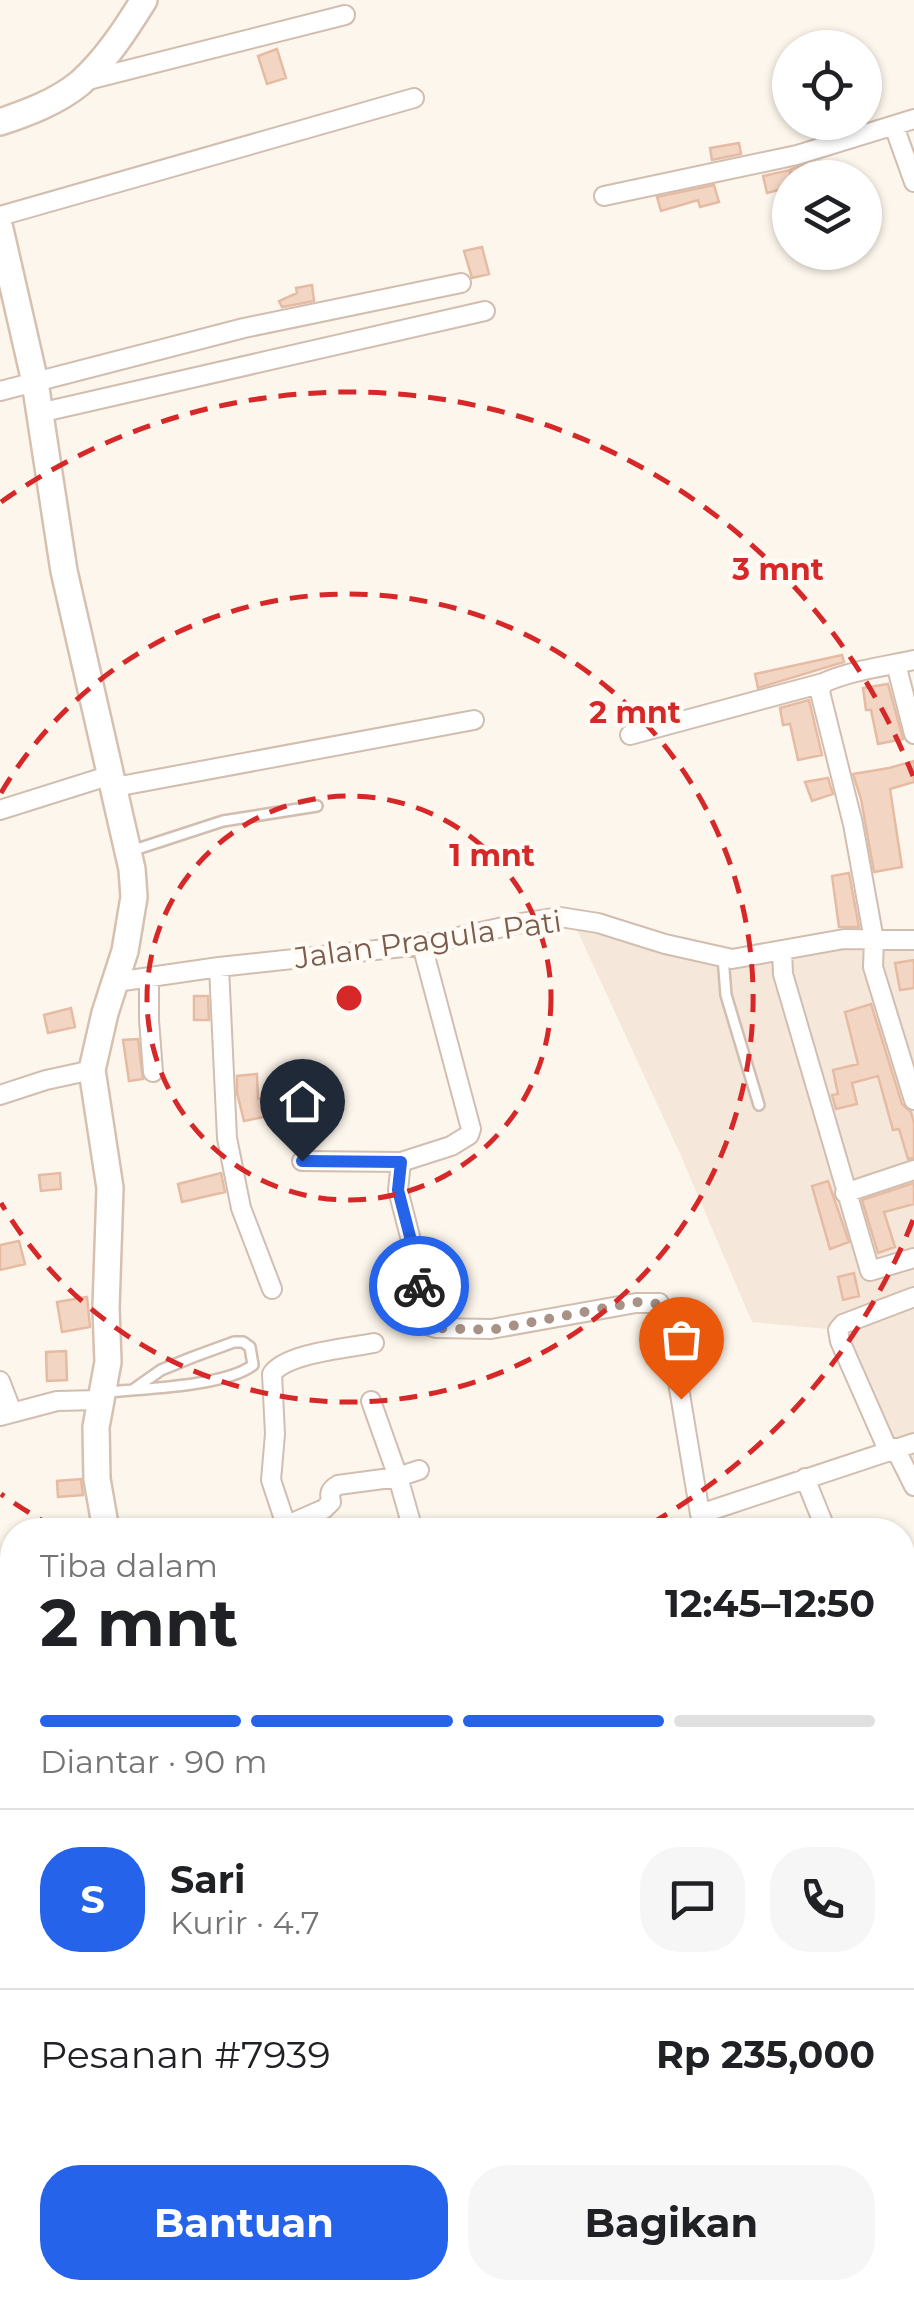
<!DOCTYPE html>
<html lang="id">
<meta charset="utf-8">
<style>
:root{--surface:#fff;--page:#f6f6f6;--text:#202124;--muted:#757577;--line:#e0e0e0;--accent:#2563eb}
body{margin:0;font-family:Montserrat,sans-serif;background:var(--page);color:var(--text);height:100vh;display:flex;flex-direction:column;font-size:38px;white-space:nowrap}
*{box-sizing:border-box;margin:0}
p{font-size:32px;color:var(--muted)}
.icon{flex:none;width:55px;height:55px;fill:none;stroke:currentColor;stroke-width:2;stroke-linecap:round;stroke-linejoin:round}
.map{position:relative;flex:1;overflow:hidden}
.sheet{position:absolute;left:0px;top:1518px;width:915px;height:782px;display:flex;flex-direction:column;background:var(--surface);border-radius:40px 40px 0 0;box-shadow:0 2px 8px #0004}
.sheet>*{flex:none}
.controls{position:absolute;left:772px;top:30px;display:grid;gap:20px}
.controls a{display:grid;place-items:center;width:110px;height:110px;border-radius:50%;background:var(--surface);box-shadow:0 2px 8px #0004;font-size:50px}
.pin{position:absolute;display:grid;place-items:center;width:85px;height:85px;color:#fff;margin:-102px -42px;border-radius:50% 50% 50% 0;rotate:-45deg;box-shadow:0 0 10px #0007}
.pin .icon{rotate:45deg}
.courier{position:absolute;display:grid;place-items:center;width:100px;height:100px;margin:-50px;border:8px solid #2563eb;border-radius:50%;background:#fff;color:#222;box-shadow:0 2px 12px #0007}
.headline em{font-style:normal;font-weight:700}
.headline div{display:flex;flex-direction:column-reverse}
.headline{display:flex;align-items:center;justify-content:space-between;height:170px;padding:0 40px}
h1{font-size:65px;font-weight:700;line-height:75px}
.bar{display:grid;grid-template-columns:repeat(4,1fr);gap:15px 10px;align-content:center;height:120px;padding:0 40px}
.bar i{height:12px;border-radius:8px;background:var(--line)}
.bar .current{background:var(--accent)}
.bar p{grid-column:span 4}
.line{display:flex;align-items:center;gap:25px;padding:0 40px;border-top:2px solid var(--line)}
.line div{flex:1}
.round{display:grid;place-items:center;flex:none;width:105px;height:105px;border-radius:40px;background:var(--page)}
.cta{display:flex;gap:20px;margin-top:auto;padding:20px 40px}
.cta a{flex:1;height:115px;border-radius:40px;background:var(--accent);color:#fff;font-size:40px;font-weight:700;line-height:115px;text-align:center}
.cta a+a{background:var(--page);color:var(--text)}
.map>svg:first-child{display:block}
.residential{fill:#f5e8da}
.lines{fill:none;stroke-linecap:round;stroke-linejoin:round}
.stream{stroke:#a5d3da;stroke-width:5}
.building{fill:#f3d5c3;stroke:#e6bba3;stroke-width:2.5}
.lane-casing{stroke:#d1beb0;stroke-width:14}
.street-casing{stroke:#d1beb0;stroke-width:22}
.secondary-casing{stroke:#d6c0b0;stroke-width:30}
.lane{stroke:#fff;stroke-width:9}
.street{stroke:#fff;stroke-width:18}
.secondary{stroke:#fff;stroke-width:25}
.done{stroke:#a89285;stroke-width:10;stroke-dasharray:0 18}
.route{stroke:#2563eb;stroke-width:12}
.ring{fill:none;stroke:#d62828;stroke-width:5;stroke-dasharray:18 12}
.labels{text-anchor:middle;stroke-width:9;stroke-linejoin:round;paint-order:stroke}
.street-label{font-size:30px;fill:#7a5c4d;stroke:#fffaf3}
.centre{fill:#d62828;stroke:#fffaf3;stroke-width:5}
.ring-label{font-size:30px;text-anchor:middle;font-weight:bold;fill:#d62828;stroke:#fffaf3;stroke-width:9;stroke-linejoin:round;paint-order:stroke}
</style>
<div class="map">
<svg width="914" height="2298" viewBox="0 0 914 2298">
<rect width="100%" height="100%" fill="#fdf6ec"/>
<path class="residential" d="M572,919L732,959L854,940L914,941V1481L895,1448L838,1330L752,1322L681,1156Z"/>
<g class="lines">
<path class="stream" d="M365,2288L381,2298"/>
</g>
<path class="building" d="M277,49L286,78L267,84L258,56Z
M739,143L741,154L712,160L710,148Z
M821,161L824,178H792L791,169Z
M790,170V187L767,193L763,176Z
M714,185L719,202L700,207L698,200L661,211L657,197Z
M482,247L489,274L472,278L464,251Z
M312,285L314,301L282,307L279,301L297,293L296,288Z
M842,655L844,662L758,688L755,674Z
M888,684L903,739L878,744L871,710H866L863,688Z
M809,700L822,755L798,760L790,724L783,725L780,708Z
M914,761V782L890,789L902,867L874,872L861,799L853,774L889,768Z
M828,778L833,794L812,801L805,782Z
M849,873L859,927H839L832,876Z
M914,960V988L900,990L895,963Z
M194,996H208L209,1020H194Z
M871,1004L902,1104L911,1112L914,1123V1158L908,1159L899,1129L893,1130L878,1076L852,1083L857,1104L836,1109L832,1095L838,1094L833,1070L858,1064L845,1012Z
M71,1008L75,1027L48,1033L44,1015Z
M138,1039L143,1079L129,1081L123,1040Z
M257,1074L258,1099L264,1098L268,1116L244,1121L237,1093V1076Z
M60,1173L61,1189L41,1191L39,1175Z
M221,1173L225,1192L182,1202L178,1184Z
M828,1181L849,1242L830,1249L812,1186Z
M914,1183V1204L884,1212L895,1247L878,1253L862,1200Z
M19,1241L25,1264L0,1270V1245Z
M854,1273L859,1296L843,1300L838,1277Z
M87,1297L90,1327L62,1332L57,1302Z
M66,1351L67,1380L47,1381L46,1352Z
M81,1479L83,1495L58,1497L57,1481Z"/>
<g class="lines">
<g class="lane-casing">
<path id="lane" d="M131,851L223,821L317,806
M723,957L726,995L759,1105
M106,1392C142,1389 227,1386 253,1365L250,1347L243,1342H234L193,1357L161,1370L134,1389"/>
</g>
<g class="street-casing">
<path id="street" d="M84,81L345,15
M894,126L914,182
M604,196L797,155L914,119
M0,216L414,98
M0,391L244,328L461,283
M39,413L485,311
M914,660C883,667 852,670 823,683L820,692L853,824L874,940L873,967L914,1100
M896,664L914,734
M630,735L823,683
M115,787L474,720
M0,810L111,775
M422,945L471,1129L469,1135L451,1146L401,1162L398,1190L414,1252L424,1317L430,1326L436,1328L491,1329L636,1303H659L668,1322L700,1514L914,1443
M782,950L783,974L870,1271L914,1258
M219,967L227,1138L241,1208L272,1289
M149,977V1020L153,1072
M116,982L219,967L422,945L521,923L560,917L598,923L665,944L732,959L844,939L914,940
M0,1095L46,1080L92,1070
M302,1161L401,1162
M845,1193L914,1170
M0,1381L12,1412
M371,1401L398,1477L413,1530
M0,1416L57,1401L99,1400
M895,1448L914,1486
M888,1450L840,1341L838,1330L843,1324L914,1297
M805,1478L826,1530
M286,1525L271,1480L275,1434L272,1374C286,1353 349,1348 374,1343
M276,1530L324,1509L331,1502C329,1493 330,1490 338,1485L398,1477L419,1470
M902,1609L914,1605
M902,1781L914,1777
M0,1842L12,1839
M902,1848L914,1869
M902,1979L914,2019
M0,2024L12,2017
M0,2202L12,2199
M248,2288L250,2298
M672,2288L676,2298
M68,2298H75L102,2288"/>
</g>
<g class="secondary-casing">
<path id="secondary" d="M0,122C27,113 57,102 80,83C106,60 126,29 144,0
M0,229L35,382L64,571L132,869L134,897L125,951L105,1013L92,1070L110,1188L106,1308L108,1362L96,1427L97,1479L106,1530
M902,2177L914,2174
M473,2288L474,2298
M602,2298L620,2288"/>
</g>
<use href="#lane" class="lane"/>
<use href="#street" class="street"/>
<use href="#secondary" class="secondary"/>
</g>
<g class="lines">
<path class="done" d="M419,1286C422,1301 420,1322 436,1328L491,1330L636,1302L658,1304L668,1322L681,1399"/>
<path class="route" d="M302,1161L401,1162L398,1190L414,1252L419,1286"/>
</g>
<g class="ring">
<circle cx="349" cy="998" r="202"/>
<path d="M1 793A404 404 0 1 1 1 1203"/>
<path d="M913 1220A606 606 0 0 1 643 1528M55 1528A606 606 0 0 1 1 1494M1 502A606 606 0 0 1 913 776"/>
</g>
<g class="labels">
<g class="street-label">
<text transform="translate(428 940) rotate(-8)" y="10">Jalan Pragula Pati</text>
</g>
</g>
<circle cx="349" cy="998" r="15" class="centre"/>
<g class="ring-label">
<text x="778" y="580">3 mnt</text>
<text x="635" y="723">2 mnt</text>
<text x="492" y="866">1 mnt</text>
</g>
</svg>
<div class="controls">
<a><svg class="icon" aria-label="locate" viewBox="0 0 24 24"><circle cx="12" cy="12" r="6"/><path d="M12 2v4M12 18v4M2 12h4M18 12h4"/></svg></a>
<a><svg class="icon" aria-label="layers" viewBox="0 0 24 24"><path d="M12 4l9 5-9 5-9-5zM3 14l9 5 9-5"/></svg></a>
</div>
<div class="pin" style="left:681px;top:1399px;background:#ea580c"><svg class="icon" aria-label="bag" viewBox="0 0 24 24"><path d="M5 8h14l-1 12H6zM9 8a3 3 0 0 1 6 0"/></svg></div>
<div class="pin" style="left:302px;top:1161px;background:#1f2937"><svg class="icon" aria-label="home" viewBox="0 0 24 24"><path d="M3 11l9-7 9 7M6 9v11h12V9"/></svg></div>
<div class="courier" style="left:419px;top:1286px"><svg class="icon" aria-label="bike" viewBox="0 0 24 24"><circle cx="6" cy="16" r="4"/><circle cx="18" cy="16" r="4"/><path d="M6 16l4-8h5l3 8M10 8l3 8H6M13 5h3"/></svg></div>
<section class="sheet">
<div class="headline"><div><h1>2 mnt</h1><p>Tiba dalam</p></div><em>12:45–12:50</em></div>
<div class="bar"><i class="current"></i><i class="current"></i><i class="current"></i><i></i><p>Diantar · 90 m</p></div>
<div class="line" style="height:180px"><b class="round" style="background:var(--accent);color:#fff">S</b><div><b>Sari</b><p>Kurir · 4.7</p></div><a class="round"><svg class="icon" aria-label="chat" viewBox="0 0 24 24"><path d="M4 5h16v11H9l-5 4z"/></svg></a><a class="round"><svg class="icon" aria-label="phone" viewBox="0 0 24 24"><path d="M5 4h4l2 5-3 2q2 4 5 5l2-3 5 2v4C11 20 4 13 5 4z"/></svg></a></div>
<div class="line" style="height:130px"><div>Pesanan #7939</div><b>Rp 235,000</b></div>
<div class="cta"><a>Bantuan</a><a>Bagikan</a></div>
</section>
</div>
